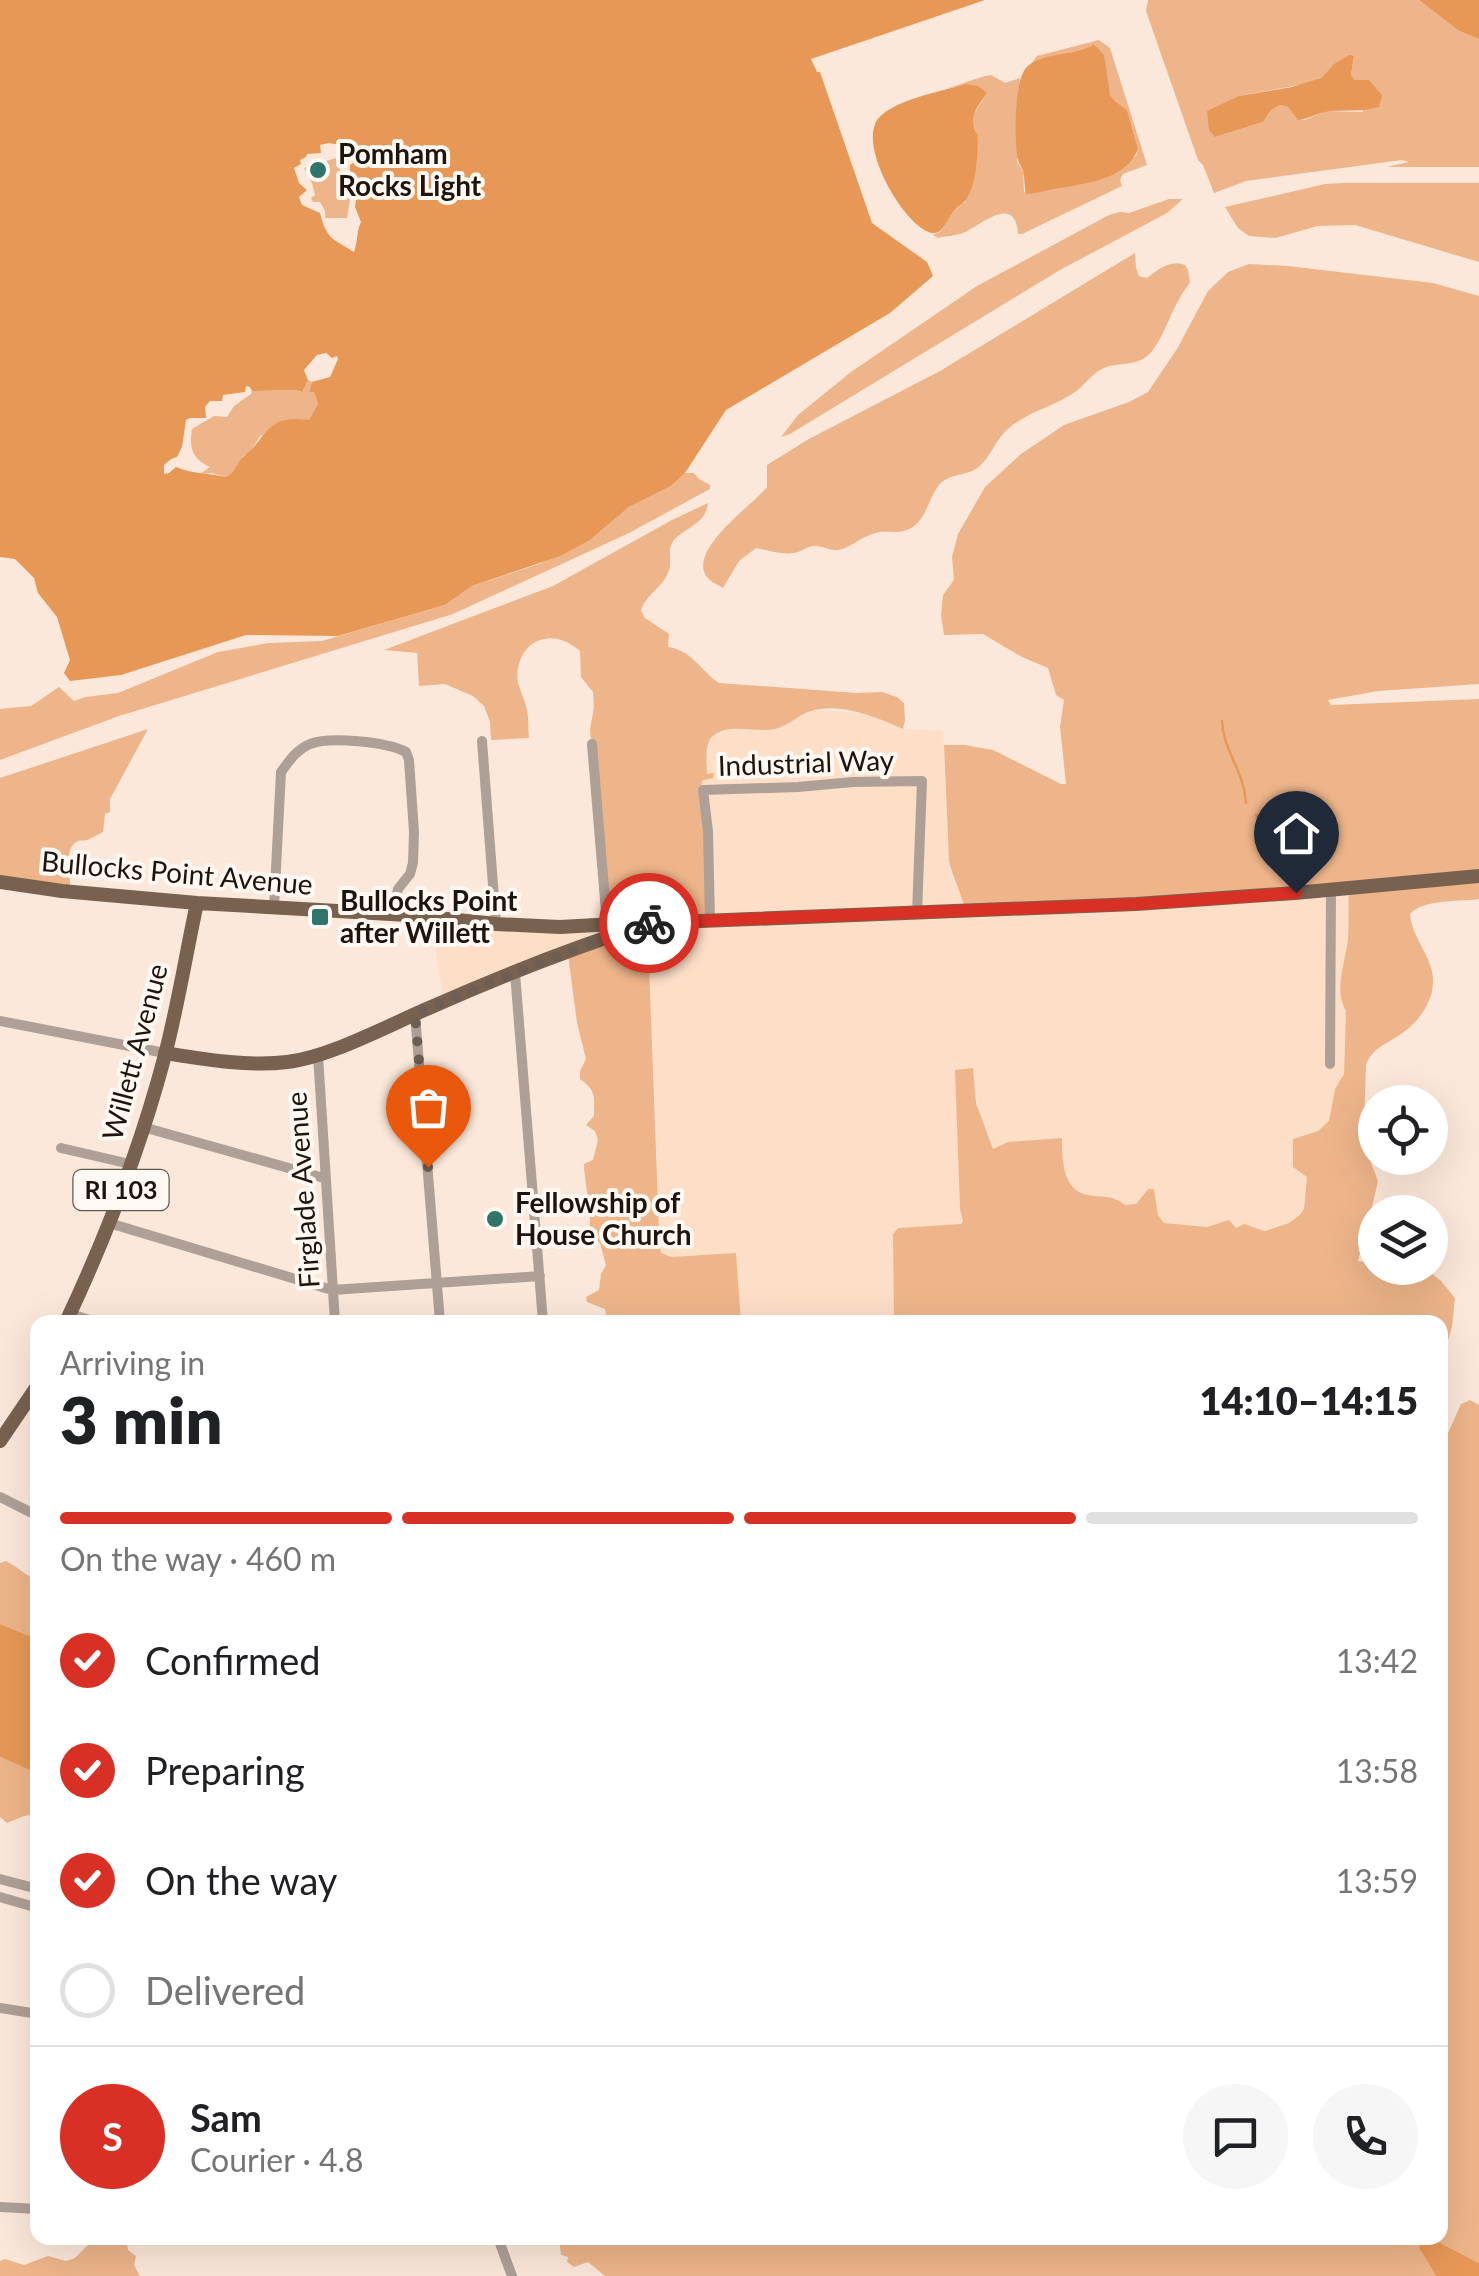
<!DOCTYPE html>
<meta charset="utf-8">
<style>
:root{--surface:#fff;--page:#f6f6f6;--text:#202124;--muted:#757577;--line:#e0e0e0;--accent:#d93025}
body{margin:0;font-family:Lato,sans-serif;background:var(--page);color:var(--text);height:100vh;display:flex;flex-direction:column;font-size:38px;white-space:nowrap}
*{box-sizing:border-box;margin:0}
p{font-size:32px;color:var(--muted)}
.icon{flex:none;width:55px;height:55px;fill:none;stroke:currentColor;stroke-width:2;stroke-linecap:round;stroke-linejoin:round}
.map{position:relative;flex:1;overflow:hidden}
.drawer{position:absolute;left:30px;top:1315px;width:1418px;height:930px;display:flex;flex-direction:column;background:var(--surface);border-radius:20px;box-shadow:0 10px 40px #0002}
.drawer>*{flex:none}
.fabs{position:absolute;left:1358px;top:1085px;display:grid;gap:20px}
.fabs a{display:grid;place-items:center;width:90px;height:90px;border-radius:50%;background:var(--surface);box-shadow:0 10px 40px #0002;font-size:50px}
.pin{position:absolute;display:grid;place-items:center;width:85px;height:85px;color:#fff;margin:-102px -42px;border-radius:50% 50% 50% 0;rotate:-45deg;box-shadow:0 0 10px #0007}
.pin .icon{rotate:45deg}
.courier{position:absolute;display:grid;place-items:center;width:100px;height:100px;margin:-50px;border:8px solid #d93025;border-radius:50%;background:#fff;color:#222;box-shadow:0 2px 12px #0007}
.summary em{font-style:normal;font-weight:800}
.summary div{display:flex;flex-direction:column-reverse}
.summary{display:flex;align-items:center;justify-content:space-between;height:170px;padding:0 30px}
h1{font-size:65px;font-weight:800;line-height:75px}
.bar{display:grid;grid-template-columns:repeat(4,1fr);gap:15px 10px;align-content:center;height:120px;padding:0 30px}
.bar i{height:12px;border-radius:8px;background:var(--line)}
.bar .on{background:var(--accent)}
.bar p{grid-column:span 4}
.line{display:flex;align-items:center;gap:25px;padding:0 30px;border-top:2px solid var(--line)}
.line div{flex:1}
.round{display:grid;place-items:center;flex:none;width:105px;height:105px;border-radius:52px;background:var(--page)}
ol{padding:0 30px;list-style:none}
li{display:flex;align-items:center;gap:30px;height:110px}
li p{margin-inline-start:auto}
li .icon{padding:10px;border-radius:50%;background:var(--accent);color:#fff;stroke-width:4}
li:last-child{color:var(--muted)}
li i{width:55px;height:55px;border:5px solid var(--line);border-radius:50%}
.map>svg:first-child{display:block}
.built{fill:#fddec7}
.green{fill:#eeb58a;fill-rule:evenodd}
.water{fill:#e79857;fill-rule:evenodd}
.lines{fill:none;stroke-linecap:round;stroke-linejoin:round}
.stream{stroke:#e79857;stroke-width:2.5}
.minor{stroke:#aea096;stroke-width:10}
.major{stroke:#78614f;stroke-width:14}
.done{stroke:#6c5e53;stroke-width:10;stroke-dasharray:0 18}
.route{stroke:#d93025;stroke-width:12}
.poi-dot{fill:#2f756a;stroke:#fff8f3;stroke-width:4}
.labels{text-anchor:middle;stroke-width:8;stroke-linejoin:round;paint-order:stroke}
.shield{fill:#fff8f3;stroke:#625851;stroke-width:2.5}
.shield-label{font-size:25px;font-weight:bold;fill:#1f140b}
.poi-label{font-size:28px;font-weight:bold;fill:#1f140b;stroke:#fff8f3;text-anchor:start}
.street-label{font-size:28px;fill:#1f140b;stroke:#fff8f3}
</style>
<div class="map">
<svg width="1479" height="2276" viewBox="0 0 1479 2276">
<rect width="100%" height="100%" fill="#fce8da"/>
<path class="built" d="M813,710L861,713L889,721L903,729L943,731L949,861L952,878L962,895L963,905L1349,888L1348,934L1341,989V1004L1346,1011L1344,1074L1335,1089L1329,1121L1318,1131L1311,1132L1294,1144L1293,1167L1307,1176L1304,1209L1300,1216L1289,1223L1265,1231L1259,1228L1247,1226L1237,1228L1228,1221L1207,1227L1164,1223L1158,1215L1156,1200L1148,1189L1136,1204L1125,1205L1114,1196H1088L1070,1186L1062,1166L1018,1142H1008L993,1149L982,1122L974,1089L955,1071L960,1209L963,1220L961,1224L898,1228L893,1234L894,1322H741L736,1254L670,1257L661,1253L648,938L662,924L703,780L707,775L709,741L714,735L730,729L773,730Z
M433,918L632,925L444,1003L433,932Z"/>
<path class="green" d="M1148,0H1419L1459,31L1479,39V167H1387L1409,162L1402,160L1246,181L1214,193L1203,165L1198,160L1146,11ZM1354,57L1351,75L1363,112L1326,111L1305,120L1298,119L1288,107L1280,105L1271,110L1263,122L1215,137L1239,96L1305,84L1321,78L1334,64Z
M1099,40L1110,48L1147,165L1123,174L1120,180L1122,186L1022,234H1018C1015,193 982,225 963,233C955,236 946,236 938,238L933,235L940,232L953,212L965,202L976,169L978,137L973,124V115L987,93L966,84L945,89L985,76L991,75L1005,83L1020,78L1016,110L1017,161L1023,172L1024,192C1063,195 1101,171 1136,156L1138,149L1127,110L1115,101L1110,95L1095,44C1074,55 1051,55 1030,65L1037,56Z
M336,158L350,200L347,218H325V211L320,202H313L311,198L315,195L312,183L304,168Z
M1342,183H1479V262L1355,225L1318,226L1275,238L1249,236L1238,228L1225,207L1325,184Z
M1169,199H1183L1167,213L1060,270L790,434L781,437L798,415L851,372L977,286L1109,215L1120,212L1129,213Z
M1135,253L1136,268L1139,276L1147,278C1159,269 1169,260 1185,265L1188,270L1190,283C1173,303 1168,329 1153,350C1139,368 1122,361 1104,368C1092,373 1085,385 1075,392C1054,407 1028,411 1008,429C994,441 990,461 974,470C962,476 949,474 939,485C927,500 926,526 903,531C896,533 887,531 880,532C864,534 851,548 838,550C831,551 822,546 815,546C806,546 802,552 794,553C781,555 768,550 756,548L739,561L723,588C717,584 708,581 705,574C692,546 753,505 767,487V465L807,440L940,371Z
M1249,264L1288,266L1433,283L1479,296V684L1378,691L1328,700L1331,705L1479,699V899C1458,902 1423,899 1410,914C1412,939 1434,958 1433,982C1433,1002 1418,1023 1401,1034C1387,1044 1372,1048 1366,1065L1364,1128L1368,1155L1378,1181L1372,1207L1359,1235L1358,1242L1361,1249L1358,1261L1365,1262L1375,1258V1268H1425L1441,1281L1455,1298L1452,1327L1440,1367V1322H894L893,1234L898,1228L961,1224L963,1221L960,1209L955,1070L973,1068L976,1103L993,1149L1008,1142L1062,1138C1062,1164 1063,1194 1094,1196C1108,1197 1114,1196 1125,1205L1136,1204L1148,1189H1154L1158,1215L1164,1223L1207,1227L1229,1220L1236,1228L1244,1224L1265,1231L1289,1223L1300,1215L1304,1209L1307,1177L1293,1167V1139L1318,1131L1329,1121L1335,1089L1344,1074L1346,1011C1333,990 1346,961 1348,938C1349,922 1348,905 1349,888L965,911C962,893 953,879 949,861L944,745H965L993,750L1061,784H1066L1060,727L1064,700L1056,695L1048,668L1022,657L983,634L944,635L941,615L943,595L954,580L952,557L958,534L985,487L1021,454L1064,425L1129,402L1148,392L1177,349L1208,291L1228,272Z
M308,380L312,382L309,391L314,392L318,404L309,421L300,419L260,436L251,451L243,456L235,471L226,477L211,473L200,474L210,467C192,459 189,448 192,429L214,416L227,417L234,406L251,394L252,391L295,390L301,392Z
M685,473H694L699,479L710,485V489L629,533L453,614L119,716L0,760V709L31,706L59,687L74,701L85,697L118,693L218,652L269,643L322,641L445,605L472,586L539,564L590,540L629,507L671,486Z
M708,503C706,522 690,526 677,537C664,548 674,560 668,573C662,588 645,595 641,611L645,618L669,634L668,647C692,650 701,671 719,683L857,693L882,692L897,697L904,703L905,721L903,729C877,717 839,702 811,711C798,715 788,726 775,729C756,733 729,722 713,736C704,743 707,763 707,774L714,773L713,778L703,780L701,786L711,921L662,924L648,938L659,1230L661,1253L671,1257L736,1253L741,1322H608L605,1309L587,1302L586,1297L599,1290L601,1274L606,1265L600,1243L590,1238L588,1234C594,1219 584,1183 584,1164L593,1160L598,1140L595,1131L586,1125L594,1116C594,1097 597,1091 580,1079V1071L586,1059L577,1023L568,955L588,944L612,925L599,834L590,729L594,707L593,692L581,677L580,651C571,643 557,636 544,639C524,643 515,664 518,683C520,691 524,698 526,706C529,716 528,727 529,738L491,740L490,722L484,706L473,696L445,684L419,686L417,653L384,650L553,586L672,520Z
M148,729L110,799V812L105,814L103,832C97,835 92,838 87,840C84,841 80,840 78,841C62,848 72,876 70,891L0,882V778Z
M1470,1400L1479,1405V2263L1431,2238H1440V1524L1445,1510L1448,1433L1461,1404Z
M6,1561C18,1567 26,1576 37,1580V1639L0,1624V1563Z
M0,1757L38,1773L37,1814L24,1816L7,1823L0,1817Z
M104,2238H126L128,2250L136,2256L134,2265L140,2276H0V2261L5,2259L24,2265L48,2256L66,2261L75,2258L89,2244Z
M559,2238H1421L1419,2248L1436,2276H605L588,2262L574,2267L567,2262L568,2257L561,2255Z"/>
<path class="water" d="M0,0H985L811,59L817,72H820L872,223L927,262L933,276L890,313L726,410L685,473L671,486L629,507L590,540L560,556L472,586L445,605L338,636L246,635L121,675L70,681L64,673L70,660L57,617L38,593L34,578L15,559L0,557ZM329,143L341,145C344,153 351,155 353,163L350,165V174L359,180L355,207L361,222C356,232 358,242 354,252C334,239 327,241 320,213L302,205L299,197L307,190L299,183L294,168L301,164L300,160L306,157L307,154L321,153L320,145ZM326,353L332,358L337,356L338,359L330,377L312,382L309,392H314L318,404L309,420C278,416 272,423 254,447C251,451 245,454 242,458C236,466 236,471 226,477C209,473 192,474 176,467L169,473L164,474V465L171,459L177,457L182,447L186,420L190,418H206L205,407L210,401H222L223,395L245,392L246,386L250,387L252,391L295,390L302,392L308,380L304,370L317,355Z
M1419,0H1479V39L1459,31Z
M1094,44L1104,55L1110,95L1115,101L1127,110L1138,149C1127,177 1094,182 1067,187C1053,189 1040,193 1026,194C1024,187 1025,179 1023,171C1021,166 1018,162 1017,157C1015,138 1013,78 1028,66C1047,51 1074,57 1094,44Z
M1349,55L1354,56L1351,75L1354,80H1369L1382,95L1379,107C1362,112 1347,110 1330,111C1319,112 1310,119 1298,120L1288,107L1280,105L1271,110L1263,122L1215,137L1209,130L1207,111L1239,96L1292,87L1321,78L1334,64Z
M966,84L978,86L987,93C980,104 970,113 974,127C977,137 978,131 978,141C977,160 977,185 965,201C962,205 957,207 954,211C949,217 946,225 941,230C921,251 858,156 876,122C887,101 943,91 966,84Z
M0,1624L37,1639V1773L0,1757Z
M1421,2238H1431L1479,2263V2276H1436L1419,2248Z"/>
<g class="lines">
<path class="stream" d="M1222,721C1223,751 1244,770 1246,803
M1256,815L1282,827"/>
<path class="minor" d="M482,741L496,924
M592,744L607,924
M274,907L281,772C290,760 296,750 310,744C330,736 387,742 406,752L409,760L414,832L413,863L410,874L398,889L393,915
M710,921L708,831L703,790L798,787L853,782L922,781L917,913
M515,973L543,1322
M415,1014L440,1322
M0,1021L165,1053
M318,1055L335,1322
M1330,1064L1331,890
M143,1127L324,1178
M61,1148L130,1164
M109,1223L332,1290L540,1276
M70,1314L97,1322
M0,1497L38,1516
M0,1879L38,1889
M0,1897L38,1908
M0,2008L38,2014
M0,2207L38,2209
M199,2238L200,2240
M498,2238L512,2276"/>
<path class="major" d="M0,882L62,891L197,903L408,915L496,924L560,927L632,923
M165,1053C203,1059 249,1067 287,1062C330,1057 389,1025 429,1008C501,976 575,947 650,923L1136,904L1295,893L1479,876
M66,1322C106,1237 141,1146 165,1055C178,1005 186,954 197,903
M0,1441L38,1385"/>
</g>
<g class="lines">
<path class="done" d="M428,1167L415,1014L608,936L649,923"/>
<path class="route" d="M649,923L1136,904L1296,893"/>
</g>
<g class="poi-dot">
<circle cx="318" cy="170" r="10"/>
<rect x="310" y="907" width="20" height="20" rx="5"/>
<circle cx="495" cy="1219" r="10"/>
</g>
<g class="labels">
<rect class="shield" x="73.5" y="1170" width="95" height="40" rx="8"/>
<g class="shield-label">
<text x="121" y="1199">RI 103</text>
</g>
<g class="poi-label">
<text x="338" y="164">Pomham<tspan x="338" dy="32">Rocks Light</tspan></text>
<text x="340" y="911">Bullocks Point<tspan x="340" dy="32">after Willett</tspan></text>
<text x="515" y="1213">Fellowship of<tspan x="515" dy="32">House Church</tspan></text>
</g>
<g class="street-label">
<text transform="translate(806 763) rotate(-2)" y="10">Industrial Way</text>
<text transform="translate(177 873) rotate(5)" y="10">Bullocks Point Avenue</text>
<text transform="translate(135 1052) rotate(-75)" y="10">Willett Avenue</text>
<text transform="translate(303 1190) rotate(-94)" y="10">Firglade Avenue</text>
</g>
</g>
</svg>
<div class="fabs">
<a><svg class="icon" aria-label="locate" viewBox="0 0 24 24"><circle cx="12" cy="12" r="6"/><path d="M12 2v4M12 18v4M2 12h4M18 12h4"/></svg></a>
<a><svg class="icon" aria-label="layers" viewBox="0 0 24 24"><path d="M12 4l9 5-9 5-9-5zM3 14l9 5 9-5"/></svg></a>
</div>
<div class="pin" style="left:428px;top:1167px;background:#ea580c"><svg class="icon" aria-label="bag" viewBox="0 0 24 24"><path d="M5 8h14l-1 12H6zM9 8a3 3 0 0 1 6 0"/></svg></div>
<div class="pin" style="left:1296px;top:893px;background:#1f2937"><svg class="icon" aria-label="home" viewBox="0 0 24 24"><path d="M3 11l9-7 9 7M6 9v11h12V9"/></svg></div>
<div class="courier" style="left:649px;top:923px"><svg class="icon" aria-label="bike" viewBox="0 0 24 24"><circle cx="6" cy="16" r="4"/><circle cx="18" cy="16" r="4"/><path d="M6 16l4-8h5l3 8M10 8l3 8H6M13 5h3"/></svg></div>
<section class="drawer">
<div class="summary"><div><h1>3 min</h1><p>Arriving in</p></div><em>14:10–14:15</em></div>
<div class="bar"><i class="on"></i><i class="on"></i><i class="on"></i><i></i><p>On the way · 460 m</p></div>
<ol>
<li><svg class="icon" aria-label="check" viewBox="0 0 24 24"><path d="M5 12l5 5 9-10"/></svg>Confirmed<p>13:42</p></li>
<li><svg class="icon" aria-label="check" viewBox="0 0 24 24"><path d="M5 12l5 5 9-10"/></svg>Preparing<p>13:58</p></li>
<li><svg class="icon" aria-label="check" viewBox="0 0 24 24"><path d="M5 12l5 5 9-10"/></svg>On the way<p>13:59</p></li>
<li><i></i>Delivered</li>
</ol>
<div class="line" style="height:180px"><b class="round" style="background:var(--accent);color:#fff">S</b><div><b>Sam</b><p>Courier · 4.8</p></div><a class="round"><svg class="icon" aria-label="chat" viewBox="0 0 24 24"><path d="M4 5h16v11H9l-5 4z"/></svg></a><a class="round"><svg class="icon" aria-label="phone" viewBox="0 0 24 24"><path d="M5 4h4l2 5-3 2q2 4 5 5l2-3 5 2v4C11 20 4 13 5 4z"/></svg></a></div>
</section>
</div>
